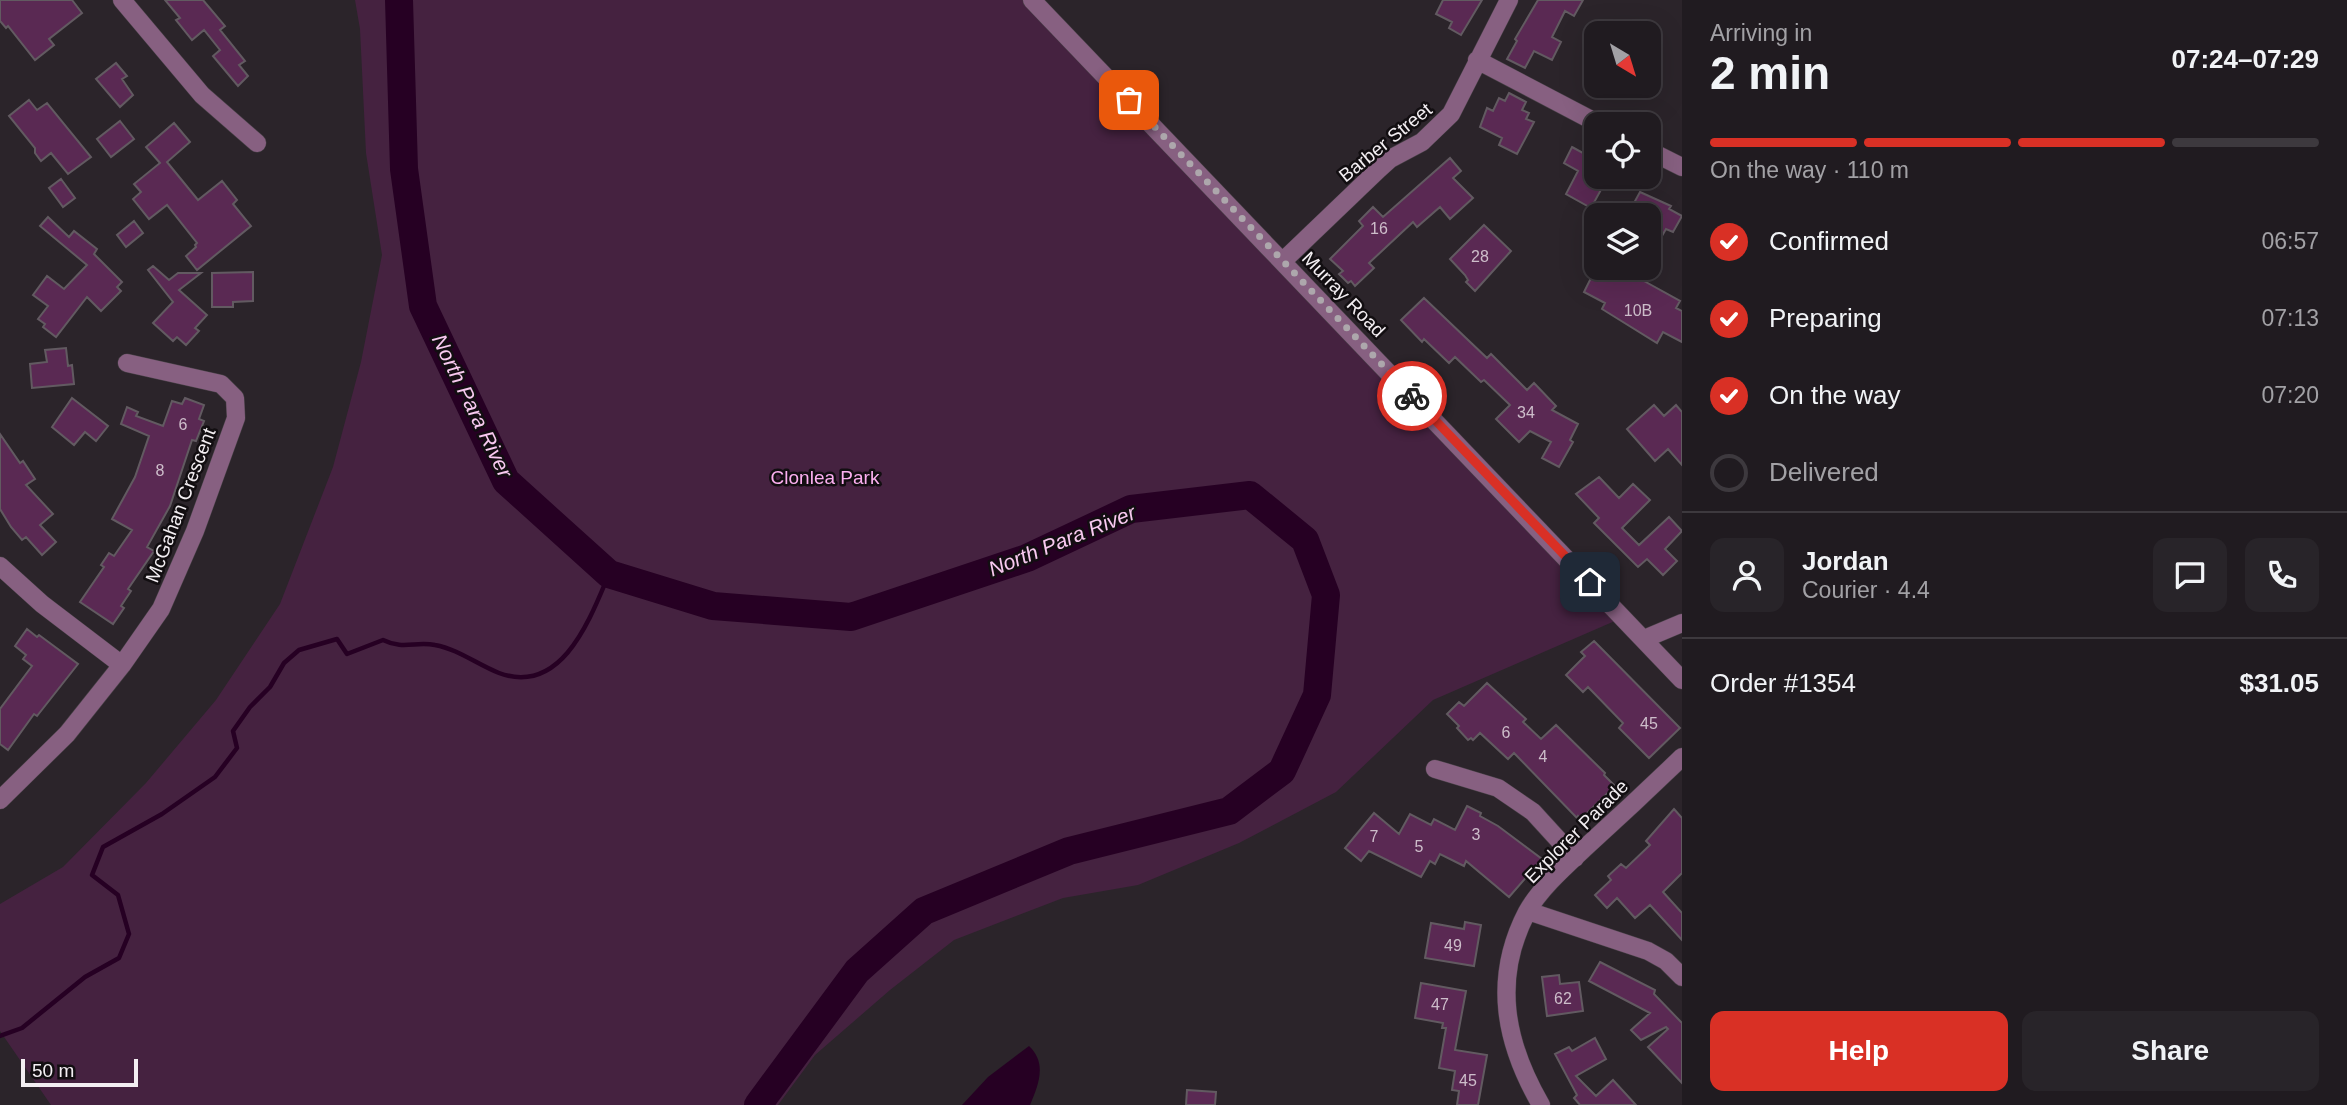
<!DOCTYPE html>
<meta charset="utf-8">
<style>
:root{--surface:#201b20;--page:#282429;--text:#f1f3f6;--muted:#a2a1a5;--line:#3d393e;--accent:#d93025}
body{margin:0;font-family:Arial,sans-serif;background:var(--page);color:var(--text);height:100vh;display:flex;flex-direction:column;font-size:26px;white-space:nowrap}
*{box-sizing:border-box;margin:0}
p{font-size:23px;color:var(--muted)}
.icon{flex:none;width:38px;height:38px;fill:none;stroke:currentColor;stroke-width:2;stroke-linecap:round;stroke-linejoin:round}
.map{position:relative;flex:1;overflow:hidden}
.side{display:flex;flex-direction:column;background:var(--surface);width:665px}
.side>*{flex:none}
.needle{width:46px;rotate:142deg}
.buttons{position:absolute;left:1584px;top:21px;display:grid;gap:14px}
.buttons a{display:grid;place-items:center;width:77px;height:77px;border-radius:14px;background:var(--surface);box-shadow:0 7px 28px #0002,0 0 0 2px var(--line);font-size:35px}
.scale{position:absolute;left:21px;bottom:18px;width:117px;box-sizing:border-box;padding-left:7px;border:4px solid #f3eef2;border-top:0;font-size:19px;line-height:24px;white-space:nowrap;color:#f3eef2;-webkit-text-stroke:5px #120e11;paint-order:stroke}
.pin{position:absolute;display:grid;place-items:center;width:60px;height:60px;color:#fff;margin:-30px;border-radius:14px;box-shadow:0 4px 10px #0006}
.courier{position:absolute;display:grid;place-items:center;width:70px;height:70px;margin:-35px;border:5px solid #d93025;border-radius:50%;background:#fff;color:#222;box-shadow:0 2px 9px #0007}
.headline em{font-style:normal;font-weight:800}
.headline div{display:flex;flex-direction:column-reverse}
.headline{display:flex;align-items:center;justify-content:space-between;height:119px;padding:0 28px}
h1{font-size:46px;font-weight:800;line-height:52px}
.bar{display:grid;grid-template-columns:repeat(4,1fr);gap:10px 7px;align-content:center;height:84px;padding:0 28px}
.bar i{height:9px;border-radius:5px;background:var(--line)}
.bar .active{background:var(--accent)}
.bar p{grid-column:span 4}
.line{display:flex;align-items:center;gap:18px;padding:0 28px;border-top:2px solid var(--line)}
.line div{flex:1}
.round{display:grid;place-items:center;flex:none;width:74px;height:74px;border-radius:14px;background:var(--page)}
ol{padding:0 28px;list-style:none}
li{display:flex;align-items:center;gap:21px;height:77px}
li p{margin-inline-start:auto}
li .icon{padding:7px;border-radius:50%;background:var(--accent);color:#fff;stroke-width:4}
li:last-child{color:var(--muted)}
li i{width:38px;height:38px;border:4px solid var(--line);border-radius:50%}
.button{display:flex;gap:14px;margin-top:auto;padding:14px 28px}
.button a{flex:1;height:80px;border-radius:14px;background:var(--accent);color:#fff;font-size:28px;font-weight:800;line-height:80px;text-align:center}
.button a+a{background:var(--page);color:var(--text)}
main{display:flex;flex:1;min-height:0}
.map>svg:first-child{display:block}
.green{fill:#452240}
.water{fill:#260023}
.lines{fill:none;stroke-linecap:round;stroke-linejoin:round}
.stream{stroke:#260023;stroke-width:4.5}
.river{stroke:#260023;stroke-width:28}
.building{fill:#5a2953;stroke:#625a61;stroke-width:2}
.minor-casing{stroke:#474046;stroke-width:19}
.minor{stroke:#876081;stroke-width:18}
.done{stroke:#ada7ac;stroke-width:7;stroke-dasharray:0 12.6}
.route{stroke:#d93025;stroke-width:9}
.labels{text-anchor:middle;stroke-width:5;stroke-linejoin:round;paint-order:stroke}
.number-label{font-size:16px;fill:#cdbdca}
.street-label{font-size:19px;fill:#f3eef2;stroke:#120e11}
.park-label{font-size:19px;fill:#fcaff0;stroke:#120e11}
.water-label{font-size:21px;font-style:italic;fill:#f8c9f0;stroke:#120e11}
</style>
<main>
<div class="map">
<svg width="1682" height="1105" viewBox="0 0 1682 1105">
<rect width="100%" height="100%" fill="#2b242a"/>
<path class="green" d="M355,0H1032L1624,617L1433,700L1336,792L1239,843L1138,885L1063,898L954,940L890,990L815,1055L778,1105H51L0,1031V904L63,867L146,783L216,700L280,604L333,467L361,362L382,255L366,153L360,29Z"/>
<path class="water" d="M1029,1046C1047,1063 1039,1084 1030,1105H962L988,1077Z"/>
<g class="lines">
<path class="stream" d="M0,1036L22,1028L85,977L119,958L129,934L118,895L92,875L103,847L162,814L215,777L237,748L233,731L250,707L270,687L284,663L299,650L337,639L347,654L383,640C403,650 416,641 435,645C458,649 478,665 499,673C562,696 590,619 609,574"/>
<path class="river" d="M399,0L404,169L423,306L506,481L609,574L713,606L851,617L1027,558L1131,509L1250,495L1305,540L1326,595L1317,695L1282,771L1229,811L1069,851L924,911L857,971L758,1105"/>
</g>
<path class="building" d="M0,0H72L82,13L49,39L54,45L35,60L8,26L6,28L0,21Z
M165,0H203L225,26L220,30L245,61L239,65L248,76L238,86L213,56L220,50L204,30L192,40L176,20L180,18Z
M1443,0H1482L1461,35L1449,28L1452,22L1436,14Z
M1538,0H1583L1574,16L1565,11L1552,37L1561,42L1552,60L1534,51L1525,68L1507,59L1517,41L1515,39Z
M116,63L127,76L122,79L133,95L120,107L96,79Z
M1509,93L1526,102L1522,110L1529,113L1526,119L1534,122L1517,154L1499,145L1502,138L1480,127L1487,108L1493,111L1499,98L1505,101Z
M29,100L37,110L47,103L91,157L68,174L51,153L41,161L35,153V148L9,116Z
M120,121L134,139L111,157L97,139Z
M174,123L190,142L167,162L198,200L222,181L237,200L233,204L251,226L197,270L186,256L196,247L195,245L197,243L167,205L149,219L133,199L141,192L134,184L160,163L146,147Z
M1572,147L1596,160V177H1608L1591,208L1566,194L1578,171L1564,163Z
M1450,158L1461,171L1453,178L1473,198L1450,219L1440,207L1417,227L1413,222L1369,263L1374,268L1355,286L1351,281L1348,283L1339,274L1343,271L1330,259L1363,226L1359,221L1373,207L1383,217Z
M61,179L75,198L63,207L49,188Z
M1640,192L1671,206L1669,209L1682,216L1673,232L1666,229L1648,260V215H1635L1629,212Z
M48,217L69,237L74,231L97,249L94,254L122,282L117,287L121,291L101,311L87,297L56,337L43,327L45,324L38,319L48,306L33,295L47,276L64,289L87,265L40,226Z
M134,221L143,233L126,247L117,235Z
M1484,225L1511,251L1475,291L1466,282L1468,280L1465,275L1450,259Z
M153,266L169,280L178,273H201L179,290L207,315L195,328L199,331L186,345L177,337L173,341L153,323L173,302L148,270Z
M1596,268H1626L1637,273L1635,276L1680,301L1676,308L1682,311V342L1663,332L1657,343L1602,309L1605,303L1584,292Z
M253,272V301L233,302V307H212V273Z
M1424,298L1487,358L1491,354L1527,390L1534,383L1556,406L1552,410L1578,424L1570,440L1573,442L1559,467L1542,458L1551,442L1530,431L1519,442L1496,419L1510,405L1484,380L1481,382L1455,357L1449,363L1424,339L1422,342L1401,320Z
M66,348L68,366L72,365L74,384L32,388L30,364L47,362L45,350Z
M72,398L108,426L96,441L85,432L74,445L52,427Z
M185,398L204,405L199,419L204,421L196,441L192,440L170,506L147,547L154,551L128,589L131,591L121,606L124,608L113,624L80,602L104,567L101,565L109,553L114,556L132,530L112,519L135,477L149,436L121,424L127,407L138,412L136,416L163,426L172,401L182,404Z
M1654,405L1664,416L1676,405L1682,412V465L1668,449L1655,461L1627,429Z
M0,434L20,463L23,461L35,479L26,485L53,514L40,525L56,542L42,555L26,537L22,540L11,527L0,509Z
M1599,477L1619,498L1633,484L1650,500L1622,528L1639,545L1669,517L1682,531L1665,549L1677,561L1663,575L1647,559L1638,567L1594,523L1599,518L1576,494Z
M27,629L37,637L39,635L78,664L37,716L34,714L8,750L0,744V709L32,666L23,659L26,655L15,646Z
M1594,641L1680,728L1649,758L1619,728L1623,723L1588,687L1583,692L1566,675L1585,656L1581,652Z
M1487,683L1526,719L1523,722L1541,739L1556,725L1605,773L1604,775L1615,786L1581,819L1578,816L1577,818L1514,753L1508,759L1480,733L1473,740L1471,738L1468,740L1457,728L1459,726L1447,714L1459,702L1464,706Z
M1467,806L1481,813L1480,816L1498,826L1542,859L1509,897L1466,861L1464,866L1440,854L1435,864L1430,861L1421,877L1369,851L1361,861L1345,848L1374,813L1399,834L1410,814L1431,825L1434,819L1455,830Z
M1674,809L1682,818V873L1663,892L1682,913V940L1650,905L1635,918L1617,898L1607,908L1595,895L1611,880L1608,876L1621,864L1626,868L1650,845L1646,841Z
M1465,922L1481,925L1474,966L1425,958L1431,923L1464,929Z
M1600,962L1655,990L1654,994L1682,1023V1083L1648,1047L1668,1029L1666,1027L1641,1040L1631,1030L1650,1013L1589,981Z
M1559,975L1560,984L1579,982L1583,1011L1547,1016L1542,977Z
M1421,983L1466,991L1455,1050L1487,1055L1478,1105H1457L1459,1091L1452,1090L1455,1071L1439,1068L1446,1028H1442L1443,1023L1415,1018Z
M1595,1038L1606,1059L1576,1076L1596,1096L1613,1080L1636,1105H1580L1574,1098L1577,1095L1555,1054L1569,1047L1572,1051Z
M1187,1090L1216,1092L1215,1105H1186Z"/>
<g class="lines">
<g class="minor-casing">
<path id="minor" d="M122,0L202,95L257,143
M1032,0L1682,680
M1477,60L1599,124
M1648,150L1682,167
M1283,261L1379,169L1390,159L1422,142L1451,114L1509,0
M0,566L42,604L122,665
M1644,639L1682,623
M1435,769L1498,788L1533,812L1575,858
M0,800L67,734L122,665L161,609L195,531L236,418L235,398L221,384L127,363
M1528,911L1648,951L1666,961L1682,977
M1541,1105C1505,1043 1492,979 1527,912C1540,888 1569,863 1588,845C1620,816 1651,787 1682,757"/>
</g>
<use href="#minor" class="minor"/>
</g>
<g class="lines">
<path class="done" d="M1129,100L1412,396"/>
<path class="route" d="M1412,396L1590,582"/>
</g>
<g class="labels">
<g class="number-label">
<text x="1379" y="234">16</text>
<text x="1480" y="262">28</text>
<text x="1638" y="316">10B</text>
<text x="1526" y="418">34</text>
<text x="183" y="430">6</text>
<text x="160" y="476">8</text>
<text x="1649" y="729">45</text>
<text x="1506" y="738">6</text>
<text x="1543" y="762">4</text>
<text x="1476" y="840">3</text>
<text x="1374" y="842">7</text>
<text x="1419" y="852">5</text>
<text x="1453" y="951">49</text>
<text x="1563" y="1004">62</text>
<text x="1440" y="1010">47</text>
<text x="1468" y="1086">45</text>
</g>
<g class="street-label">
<text transform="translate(1385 142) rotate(-39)" y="7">Barber Street</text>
<text transform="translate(1344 294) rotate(46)" y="7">Murray Road</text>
<text transform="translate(180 505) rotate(-69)" y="7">McGahan Crescent</text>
<text transform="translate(1576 831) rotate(-45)" y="7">Explorer Parade</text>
</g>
<g class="park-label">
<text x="825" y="484">Clonlea Park</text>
</g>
<g class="water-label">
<text transform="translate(472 406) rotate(64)" y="7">North Para River</text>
<text transform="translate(1062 541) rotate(-22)" y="7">North Para River</text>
</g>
</g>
</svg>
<div class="buttons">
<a><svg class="needle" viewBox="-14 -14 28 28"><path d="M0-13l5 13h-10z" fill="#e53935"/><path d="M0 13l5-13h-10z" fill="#a2a1a5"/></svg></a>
<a><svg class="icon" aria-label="locate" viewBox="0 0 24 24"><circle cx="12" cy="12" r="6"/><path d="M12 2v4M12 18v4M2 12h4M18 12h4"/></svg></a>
<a><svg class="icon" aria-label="layers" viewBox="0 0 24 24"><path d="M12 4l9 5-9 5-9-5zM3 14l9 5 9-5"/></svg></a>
</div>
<div class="scale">50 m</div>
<div class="pin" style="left:1129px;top:100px;background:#ea580c"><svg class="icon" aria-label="bag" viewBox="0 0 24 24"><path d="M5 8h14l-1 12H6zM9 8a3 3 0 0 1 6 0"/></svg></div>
<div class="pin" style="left:1590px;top:582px;background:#1f2937"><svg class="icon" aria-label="home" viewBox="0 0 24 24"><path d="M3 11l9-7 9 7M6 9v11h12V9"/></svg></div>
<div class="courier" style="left:1412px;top:396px"><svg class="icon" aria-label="bike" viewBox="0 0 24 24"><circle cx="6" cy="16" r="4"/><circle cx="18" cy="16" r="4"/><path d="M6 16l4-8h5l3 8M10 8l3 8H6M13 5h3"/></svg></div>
</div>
<section class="side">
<div class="headline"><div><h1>2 min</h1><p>Arriving in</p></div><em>07:24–07:29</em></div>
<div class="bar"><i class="active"></i><i class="active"></i><i class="active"></i><i></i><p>On the way · 110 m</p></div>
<ol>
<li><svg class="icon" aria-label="check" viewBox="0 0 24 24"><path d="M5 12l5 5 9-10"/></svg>Confirmed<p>06:57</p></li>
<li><svg class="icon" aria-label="check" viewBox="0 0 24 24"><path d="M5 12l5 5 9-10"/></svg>Preparing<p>07:13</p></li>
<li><svg class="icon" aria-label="check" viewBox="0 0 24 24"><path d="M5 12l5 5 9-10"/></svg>On the way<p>07:20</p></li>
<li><i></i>Delivered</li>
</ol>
<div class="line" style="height:126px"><a class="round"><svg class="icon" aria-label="person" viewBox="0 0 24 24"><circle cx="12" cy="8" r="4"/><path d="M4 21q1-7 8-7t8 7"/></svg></a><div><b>Jordan</b><p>Courier · 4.4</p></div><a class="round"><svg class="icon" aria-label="chat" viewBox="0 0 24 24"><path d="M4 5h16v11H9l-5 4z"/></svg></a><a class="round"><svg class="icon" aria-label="phone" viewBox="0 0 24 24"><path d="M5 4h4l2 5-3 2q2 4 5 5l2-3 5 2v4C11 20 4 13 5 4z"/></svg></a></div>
<div class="line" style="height:91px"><div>Order #1354</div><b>$31.05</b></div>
<div class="button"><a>Help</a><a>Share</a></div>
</section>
</main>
